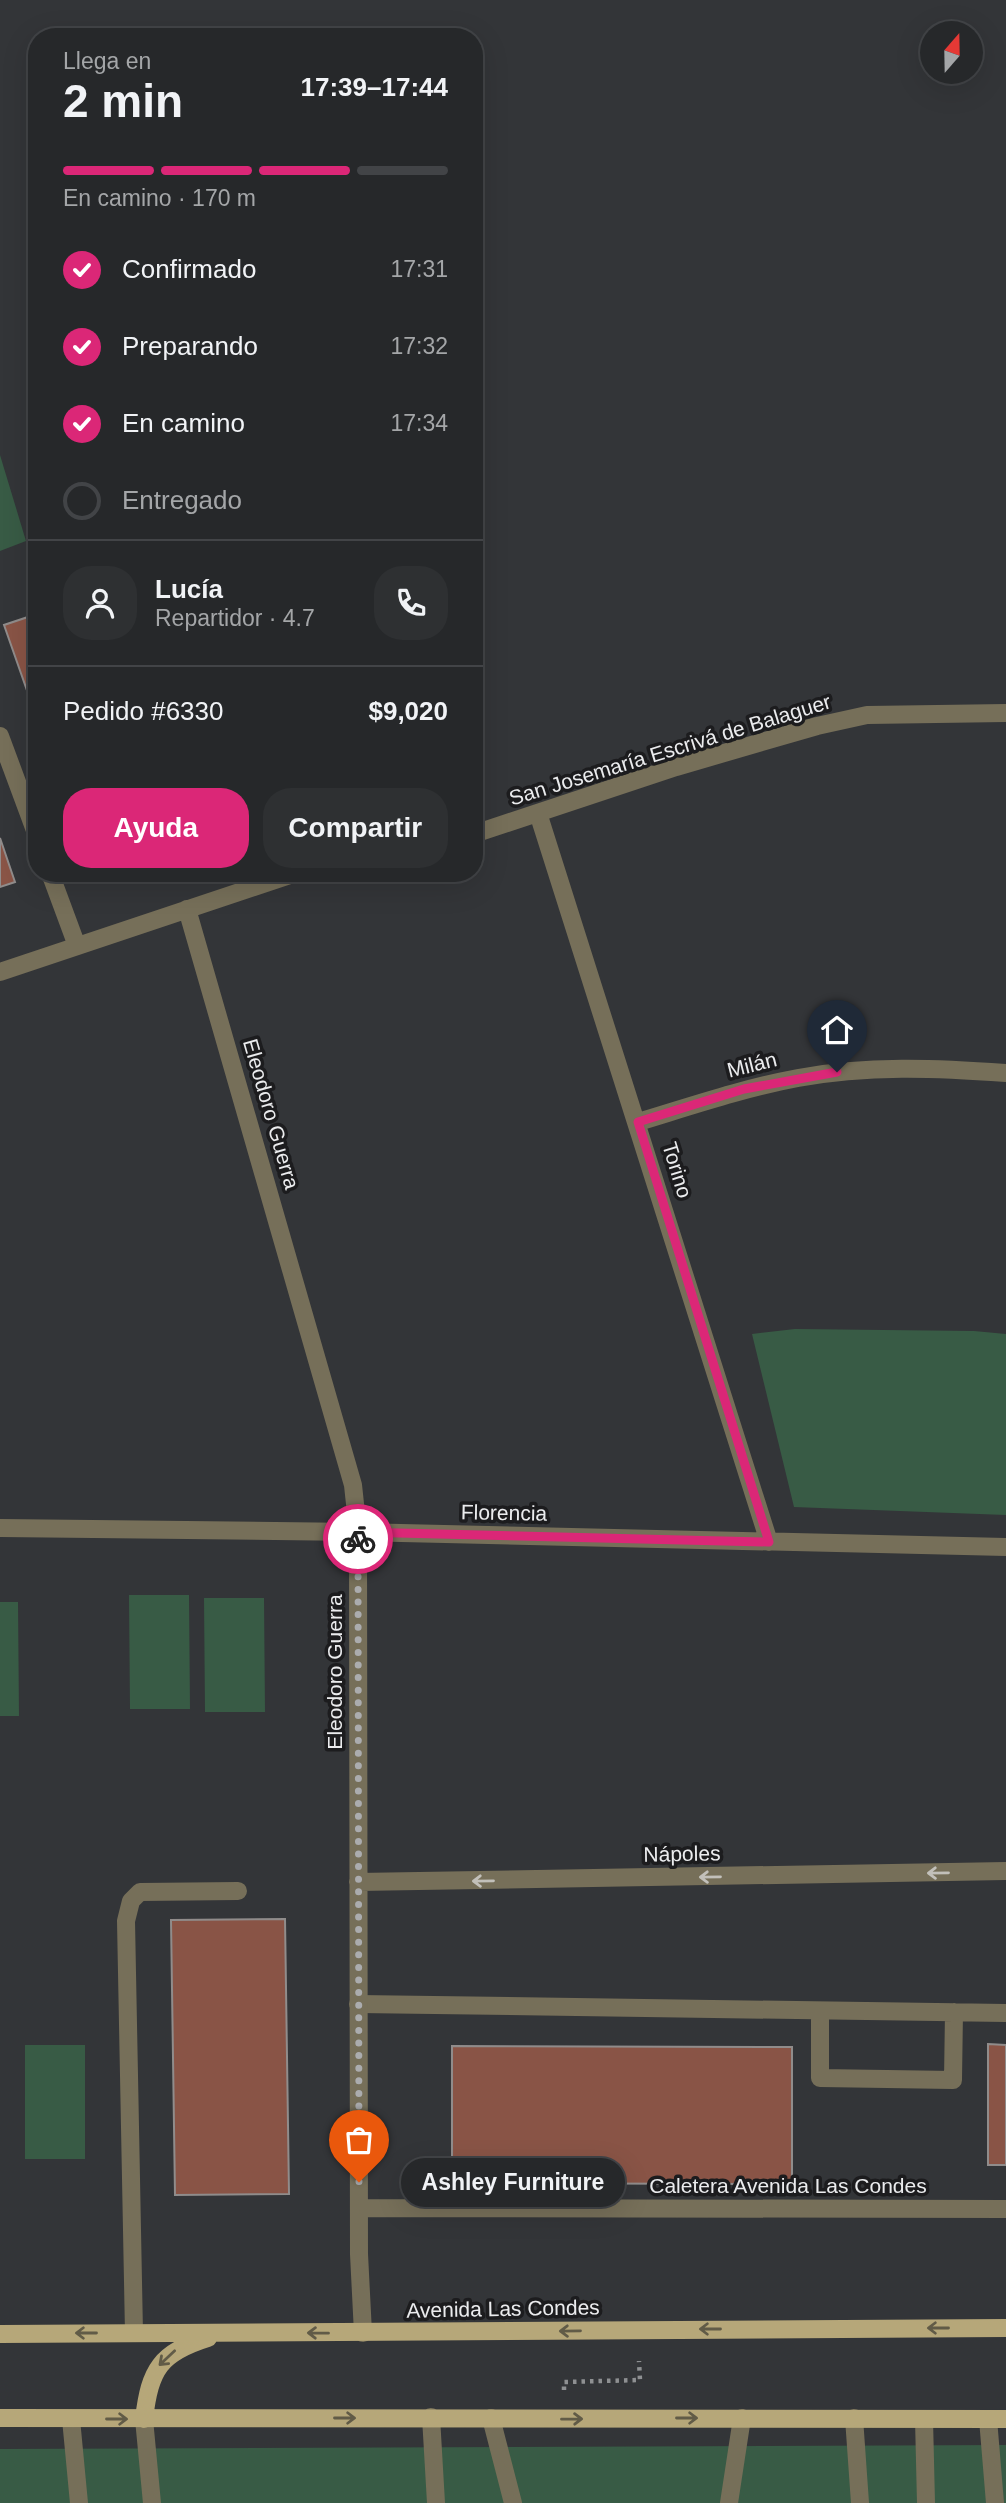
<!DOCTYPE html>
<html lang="es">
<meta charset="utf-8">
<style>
:root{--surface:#26282a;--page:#2e3032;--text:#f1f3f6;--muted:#a4a6a8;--line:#424447;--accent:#db2777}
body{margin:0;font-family:Helvetica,sans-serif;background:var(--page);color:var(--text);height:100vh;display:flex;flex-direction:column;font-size:26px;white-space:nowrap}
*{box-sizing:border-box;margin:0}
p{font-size:23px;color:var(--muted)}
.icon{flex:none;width:38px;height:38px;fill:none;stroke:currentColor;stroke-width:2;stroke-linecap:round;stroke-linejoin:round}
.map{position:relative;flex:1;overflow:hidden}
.details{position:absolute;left:28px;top:28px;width:455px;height:854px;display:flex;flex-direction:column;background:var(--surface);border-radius:28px;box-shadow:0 7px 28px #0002,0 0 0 2px var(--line)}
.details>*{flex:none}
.needle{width:46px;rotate:20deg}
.buttons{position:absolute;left:920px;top:21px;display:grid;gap:14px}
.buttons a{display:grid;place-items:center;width:63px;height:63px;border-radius:50%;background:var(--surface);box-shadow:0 7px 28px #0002,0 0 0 2px var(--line);font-size:35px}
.pin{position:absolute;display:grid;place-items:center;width:60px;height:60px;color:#fff;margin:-72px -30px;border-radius:50% 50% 50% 0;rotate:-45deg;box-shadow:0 0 7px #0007}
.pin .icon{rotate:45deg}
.courier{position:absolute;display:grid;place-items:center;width:70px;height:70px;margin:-35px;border:5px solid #db2777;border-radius:50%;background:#fff;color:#222;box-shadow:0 2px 9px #0007}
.bubble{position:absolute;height:49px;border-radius:24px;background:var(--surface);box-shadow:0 7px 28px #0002,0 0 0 2px var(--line);font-size:23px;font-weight:700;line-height:49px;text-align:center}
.headline em{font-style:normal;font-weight:700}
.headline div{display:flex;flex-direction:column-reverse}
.headline{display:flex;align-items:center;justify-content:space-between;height:119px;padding:0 35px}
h1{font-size:46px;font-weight:700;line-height:52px}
.bar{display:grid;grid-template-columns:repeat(4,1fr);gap:10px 7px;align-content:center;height:84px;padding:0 35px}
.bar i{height:9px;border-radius:5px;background:var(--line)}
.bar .active{background:var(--accent)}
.bar p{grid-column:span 4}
.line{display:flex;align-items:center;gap:18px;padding:0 35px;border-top:2px solid var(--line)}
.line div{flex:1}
.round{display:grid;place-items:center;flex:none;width:74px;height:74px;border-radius:28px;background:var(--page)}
ol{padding:0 35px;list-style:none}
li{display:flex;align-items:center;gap:21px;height:77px}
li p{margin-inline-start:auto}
li .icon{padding:7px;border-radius:50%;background:var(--accent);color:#fff;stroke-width:4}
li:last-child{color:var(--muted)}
li i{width:38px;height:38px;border:4px solid var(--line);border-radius:50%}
.primary-button{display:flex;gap:14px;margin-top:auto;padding:14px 35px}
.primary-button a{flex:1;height:80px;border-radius:28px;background:var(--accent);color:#fff;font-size:28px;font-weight:700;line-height:80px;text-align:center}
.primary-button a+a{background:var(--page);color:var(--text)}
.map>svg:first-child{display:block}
.green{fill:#385b45}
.building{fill:#895446;stroke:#908c8b;stroke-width:2}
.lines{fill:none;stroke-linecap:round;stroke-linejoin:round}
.path{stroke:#8e9092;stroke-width:4.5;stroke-dasharray:3.5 5;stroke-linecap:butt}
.service{stroke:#766f59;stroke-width:18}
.minor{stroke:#766f59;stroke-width:18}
.primary{stroke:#b6a779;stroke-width:18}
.oneway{stroke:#c2c0ba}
.oneway2{stroke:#615b47}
.done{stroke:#abacae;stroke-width:7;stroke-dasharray:0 12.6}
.route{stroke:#db2777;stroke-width:9}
.labels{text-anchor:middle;stroke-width:7;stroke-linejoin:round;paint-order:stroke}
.street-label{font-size:21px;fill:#ebecee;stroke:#1c1c1e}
</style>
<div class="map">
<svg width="1006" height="2503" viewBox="0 0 1006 2503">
<rect width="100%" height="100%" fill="#333538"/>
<path class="green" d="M0,455L26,541L0,551Z
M795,1329L974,1331L1006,1334V1515L794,1507L752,1334Z
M129,1595H189L190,1709H130Z
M204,1598H264L265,1712H205Z
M0,1602H18L19,1716H0Z
M25,2045H85V2159H25Z
M1006,2445V2503H0V2449Z"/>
<path class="building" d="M37,614V719L4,625Z
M0,838L15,882L0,887Z
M285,1919L289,2194L175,2195L171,1920Z
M988,2044L1006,2045V2165H988Z
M452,2046L792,2047V2184L452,2183Z"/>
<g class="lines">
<path class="path" d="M564,2390V2382L640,2380L639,2361"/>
<path class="service" d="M358,2004L1006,2013
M820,2011V2078L953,2080L954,2012
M134,2333L126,1921L131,1901L140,1892L238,1891
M431,2417L436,2503
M491,2418L513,2503
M854,2418L860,2503
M71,2419L79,2503
M144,2419L152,2503
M924,2419L926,2503
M988,2419L995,2503
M729,2503L742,2418"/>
<path class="minor" d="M0,736L37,836
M538,813L769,1542
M474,834L676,767L817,726L867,715L1006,713
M50,873L77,946
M187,909L353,1485L358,1532L359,2254L363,2333
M0,972L296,873
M638,1122C691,1106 744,1088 798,1078C867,1065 937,1068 1006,1073
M0,1528L358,1532L1006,1547
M358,1882L1006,1871
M359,2208L1006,2209"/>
<path class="primary" d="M0,2334L1006,2328
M0,2418L1006,2419
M144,2419C150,2369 160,2353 208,2338"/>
</g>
<defs><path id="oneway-shaft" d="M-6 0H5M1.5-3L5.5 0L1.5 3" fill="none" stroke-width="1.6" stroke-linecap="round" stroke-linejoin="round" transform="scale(1.75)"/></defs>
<g class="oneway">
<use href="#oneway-shaft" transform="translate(938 1873) rotate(179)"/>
<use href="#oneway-shaft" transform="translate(710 1877) rotate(179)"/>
<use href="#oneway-shaft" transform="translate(483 1881) rotate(179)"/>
</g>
<g class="oneway2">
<use href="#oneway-shaft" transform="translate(938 2328) rotate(180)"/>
<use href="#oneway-shaft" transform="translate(710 2329) rotate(180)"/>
<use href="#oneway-shaft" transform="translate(570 2331) rotate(179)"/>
<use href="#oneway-shaft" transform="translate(86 2333) rotate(180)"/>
<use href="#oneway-shaft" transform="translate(318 2333) rotate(-179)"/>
<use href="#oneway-shaft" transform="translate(167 2358) rotate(137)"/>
<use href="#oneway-shaft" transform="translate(345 2418)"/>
<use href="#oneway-shaft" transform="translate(687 2418)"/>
<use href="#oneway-shaft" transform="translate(117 2419)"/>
<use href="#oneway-shaft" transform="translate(572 2419) rotate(-1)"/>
</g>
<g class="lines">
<path class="done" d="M358,1539L359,2182"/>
<path class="route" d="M358,1539V1532L769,1542L638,1122L744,1089L837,1072"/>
</g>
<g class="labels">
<g class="street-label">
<text transform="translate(670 750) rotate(-17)" y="7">San Josemaría Escrivá de Balaguer</text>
<text transform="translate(752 1065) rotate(-14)" y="7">Milán</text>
<text transform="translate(271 1114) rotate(74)" y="7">Eleodoro Guerra</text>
<text transform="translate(677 1170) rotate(73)" y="7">Torino</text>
<text transform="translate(504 1513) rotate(1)" y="7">Florencia</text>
<text transform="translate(335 1672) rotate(-90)" y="7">Eleodoro Guerra</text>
<text transform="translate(682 1854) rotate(-1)" y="7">Nápoles</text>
<text x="788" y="2193">Caletera Avenida Las Condes</text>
<text transform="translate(503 2309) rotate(-1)" y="7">Avenida Las Condes</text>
</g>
</g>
</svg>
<div class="buttons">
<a><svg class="needle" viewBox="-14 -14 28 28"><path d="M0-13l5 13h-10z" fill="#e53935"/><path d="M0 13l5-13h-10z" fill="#a4a6a8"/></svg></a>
</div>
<div class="pin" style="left:359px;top:2182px;background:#ea580c"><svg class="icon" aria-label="bag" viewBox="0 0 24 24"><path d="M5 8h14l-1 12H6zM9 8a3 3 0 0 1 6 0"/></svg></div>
<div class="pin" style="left:837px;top:1072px;background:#1f2937"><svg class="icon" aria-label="home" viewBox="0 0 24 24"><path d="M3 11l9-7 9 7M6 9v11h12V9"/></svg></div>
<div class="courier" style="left:358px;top:1539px"><svg class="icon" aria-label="bike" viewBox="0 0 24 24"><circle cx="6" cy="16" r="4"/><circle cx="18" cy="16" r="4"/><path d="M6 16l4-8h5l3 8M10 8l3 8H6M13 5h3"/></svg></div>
<div class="bubble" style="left:401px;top:2158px;width:224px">Ashley Furniture</div>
<section class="details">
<div class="headline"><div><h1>2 min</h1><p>Llega en</p></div><em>17:39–17:44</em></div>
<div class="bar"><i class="active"></i><i class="active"></i><i class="active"></i><i></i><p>En camino · 170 m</p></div>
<ol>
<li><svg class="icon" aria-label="check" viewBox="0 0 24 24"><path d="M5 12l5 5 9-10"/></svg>Confirmado<p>17:31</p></li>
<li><svg class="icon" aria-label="check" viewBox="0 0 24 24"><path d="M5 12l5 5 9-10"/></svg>Preparando<p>17:32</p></li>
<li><svg class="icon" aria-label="check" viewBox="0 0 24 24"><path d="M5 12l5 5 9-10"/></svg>En camino<p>17:34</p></li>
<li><i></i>Entregado</li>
</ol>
<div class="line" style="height:126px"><a class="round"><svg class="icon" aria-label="person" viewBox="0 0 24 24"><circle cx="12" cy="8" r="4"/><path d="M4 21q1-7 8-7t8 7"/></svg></a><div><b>Lucía</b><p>Repartidor · 4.7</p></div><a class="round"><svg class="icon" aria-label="phone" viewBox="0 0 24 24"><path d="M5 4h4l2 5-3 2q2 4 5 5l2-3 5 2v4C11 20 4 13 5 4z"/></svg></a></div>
<div class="line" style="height:91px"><div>Pedido #6330</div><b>$9,020</b></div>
<div class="primary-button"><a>Ayuda</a><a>Compartir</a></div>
</section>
</div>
